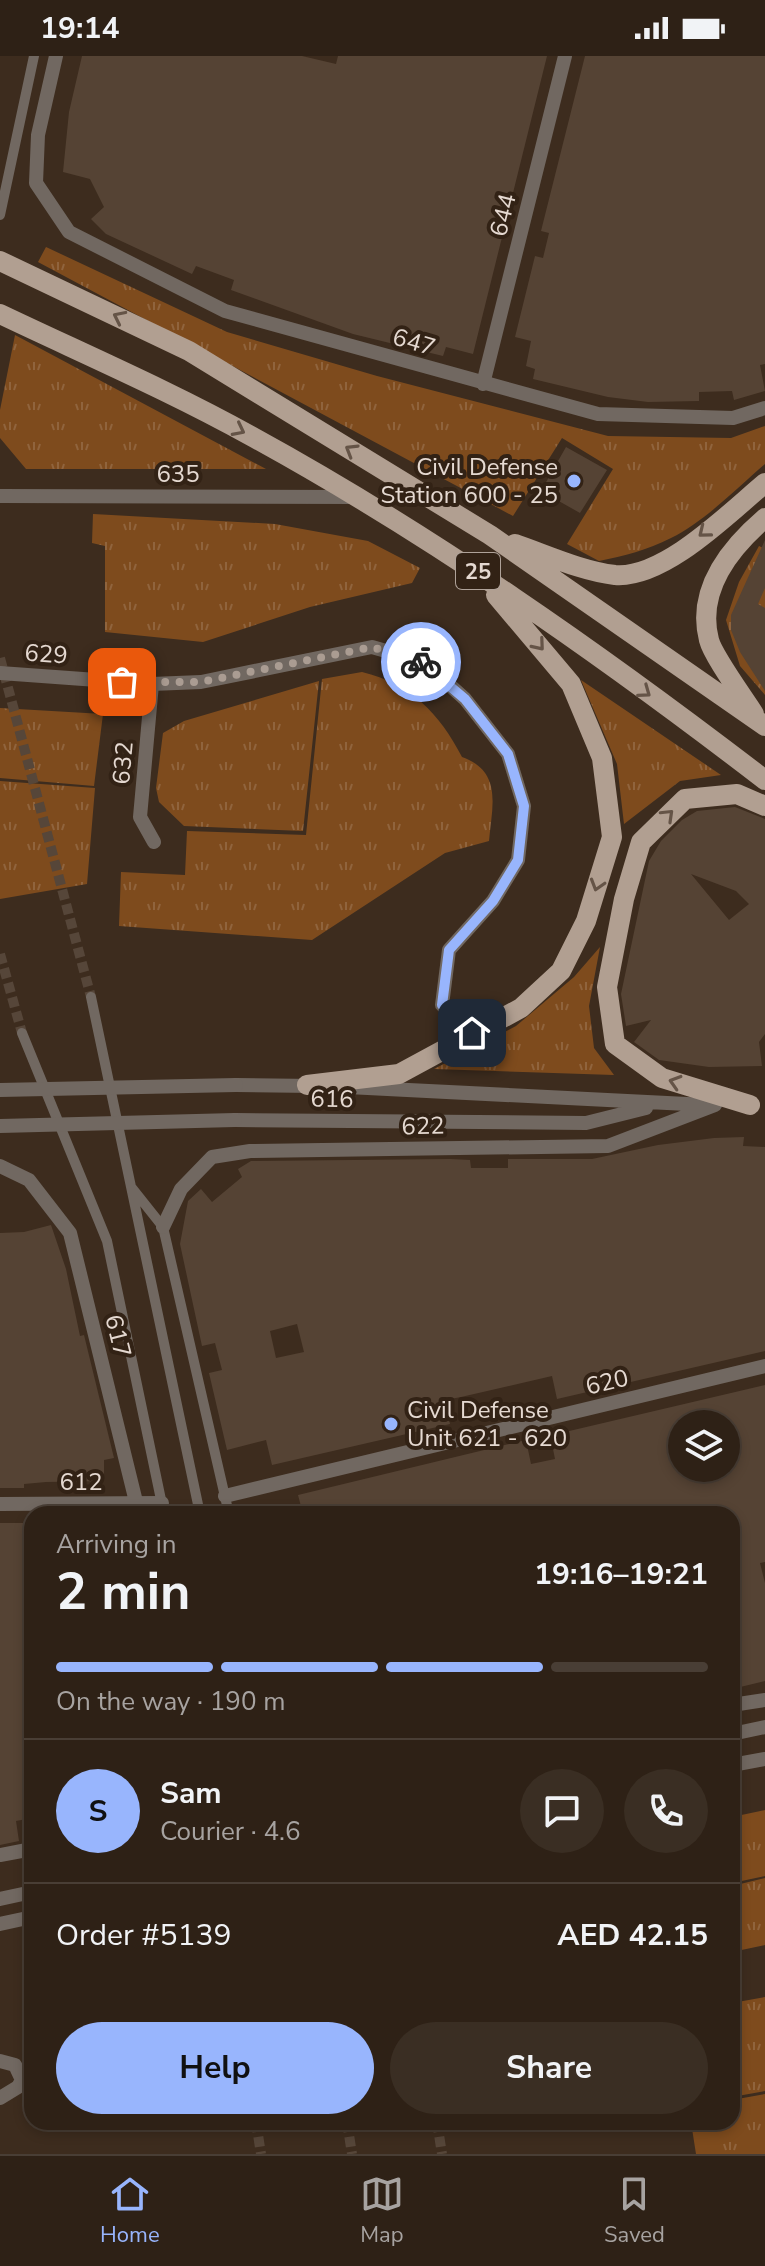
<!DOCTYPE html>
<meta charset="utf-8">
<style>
:root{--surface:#2e2116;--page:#3a2e23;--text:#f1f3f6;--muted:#a7a3a1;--line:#493e35;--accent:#98b5fd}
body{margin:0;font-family:"Nunito Sans",sans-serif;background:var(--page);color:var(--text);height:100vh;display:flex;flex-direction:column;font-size:30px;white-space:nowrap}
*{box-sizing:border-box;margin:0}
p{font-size:26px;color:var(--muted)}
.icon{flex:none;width:44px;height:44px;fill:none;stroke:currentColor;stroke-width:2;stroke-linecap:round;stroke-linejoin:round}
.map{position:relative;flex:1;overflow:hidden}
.details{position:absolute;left:24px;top:1450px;width:716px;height:624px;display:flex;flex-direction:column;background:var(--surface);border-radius:24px;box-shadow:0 4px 12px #0003,0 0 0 2px var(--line)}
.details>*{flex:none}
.fabs{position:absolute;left:668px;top:1354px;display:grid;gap:16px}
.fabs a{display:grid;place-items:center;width:72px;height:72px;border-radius:50%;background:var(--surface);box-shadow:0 4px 12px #0003,0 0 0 2px var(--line);font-size:40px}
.pin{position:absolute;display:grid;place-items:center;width:68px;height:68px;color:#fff;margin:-34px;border-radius:16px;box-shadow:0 4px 12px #0006}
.courier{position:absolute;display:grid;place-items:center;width:80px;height:80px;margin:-40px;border:6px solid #98b5fd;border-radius:50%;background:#fff;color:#222;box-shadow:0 2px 10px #0007}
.overview em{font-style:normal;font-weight:700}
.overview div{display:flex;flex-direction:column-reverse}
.overview{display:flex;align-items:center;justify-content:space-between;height:136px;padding:0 32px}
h1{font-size:52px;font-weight:700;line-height:60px}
.bar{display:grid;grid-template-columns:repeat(4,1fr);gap:12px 8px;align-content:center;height:96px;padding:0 32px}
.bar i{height:10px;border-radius:6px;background:var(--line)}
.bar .selected{background:var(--accent)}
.bar p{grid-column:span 4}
.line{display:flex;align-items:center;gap:20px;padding:0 32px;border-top:2px solid var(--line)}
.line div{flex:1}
.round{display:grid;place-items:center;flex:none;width:84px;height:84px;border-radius:42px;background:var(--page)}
.cta{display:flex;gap:16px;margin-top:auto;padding:16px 32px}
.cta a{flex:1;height:92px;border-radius:48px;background:var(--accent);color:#111;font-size:32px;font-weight:700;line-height:92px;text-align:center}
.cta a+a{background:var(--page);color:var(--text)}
.status{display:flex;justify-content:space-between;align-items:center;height:56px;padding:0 40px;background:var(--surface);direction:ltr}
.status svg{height:22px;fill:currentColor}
.dock{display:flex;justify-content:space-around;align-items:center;height:112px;border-top:2px solid var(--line);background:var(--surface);font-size:22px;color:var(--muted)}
.dock a{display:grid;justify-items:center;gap:4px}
.dock .selected{color:var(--accent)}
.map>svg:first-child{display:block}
.grass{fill:url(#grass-tufts)}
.building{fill:#554334;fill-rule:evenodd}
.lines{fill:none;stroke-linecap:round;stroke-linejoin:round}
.pedestrian-tunnel{stroke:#564639;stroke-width:10;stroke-dasharray:10 5;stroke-linecap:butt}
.pedestrian{stroke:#716861;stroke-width:10}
.minor{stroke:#716861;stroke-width:14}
.primary{stroke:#b19f91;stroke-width:20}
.minor-bridge{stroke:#716861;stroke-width:14}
.oneway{stroke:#655447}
.done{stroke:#aa9c92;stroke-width:8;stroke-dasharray:0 14.4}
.route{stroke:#98b5fd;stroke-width:10}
.poi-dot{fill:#98b5fd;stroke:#322215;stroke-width:3}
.labels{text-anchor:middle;stroke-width:8;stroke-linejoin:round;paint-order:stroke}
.shield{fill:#322215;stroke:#afa299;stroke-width:2}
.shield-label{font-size:22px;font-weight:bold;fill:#e5d9d1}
.street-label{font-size:24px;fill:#e5d9d1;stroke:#322215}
.poi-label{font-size:24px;fill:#e5d9d1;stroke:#322215;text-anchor:end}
</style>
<div class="status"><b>19:14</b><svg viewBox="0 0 49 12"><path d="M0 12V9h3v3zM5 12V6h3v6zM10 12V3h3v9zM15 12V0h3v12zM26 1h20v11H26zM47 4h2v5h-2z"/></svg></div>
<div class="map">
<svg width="765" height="2098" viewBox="0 0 765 2098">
<defs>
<pattern id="grass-tufts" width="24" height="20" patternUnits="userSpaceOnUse" patternTransform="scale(2)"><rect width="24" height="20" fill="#7e4b1d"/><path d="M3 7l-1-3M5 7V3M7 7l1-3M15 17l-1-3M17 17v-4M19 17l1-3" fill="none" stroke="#90643d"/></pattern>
</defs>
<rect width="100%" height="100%" fill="#3d2c1e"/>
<path class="grass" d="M46,191L227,276L377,320L608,380L731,382L765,370V408C737,432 704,466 671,482C647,494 624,500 599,505L567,488L613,413L562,382L513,460L38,206Z
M15,279L266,413H26L0,382V354Z
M93,458L275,468L368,485L420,512L412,527L310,551L203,586L105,576V490L92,487Z
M759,490L765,493V639L740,610L726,564L739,526Z
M362,616C411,628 439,657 462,701C503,716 492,750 489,785L445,797L312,884L119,870L121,816L185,819L187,775L306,779L322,623Z
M581,624L721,719L680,725L624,768L617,708Z
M319,625L303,775L184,770L159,746L156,732L163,677L184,665Z
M0,652L103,658L94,730L0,722Z
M0,725L95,732L87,828L0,843Z
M600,891L589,950L594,992L614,1019L434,1013L516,970L574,921Z
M765,1754V1820L732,1827V1805L739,1803L735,1782H732V1761Z
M765,1822V1889L732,1896V1830Z
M765,1941V2035L732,2041V1947Z
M765,2038V2098H696L691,2066H732V2044Z"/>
<path class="building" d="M82,0H302L336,8L338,0H547L473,298L446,291L443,300L353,278L231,234L234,224L196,210L192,218L106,178L91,163L104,151L90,123L63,116L69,56Z
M585,0H765V308L760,309L765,335L734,344L732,335L699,336V345L648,346L608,341L533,323L535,313L526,310L531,285L515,281L535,200L543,202L549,177L541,175Z
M566,391L607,414L580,457L541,435Z
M765,484V532L758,548L765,552V635L740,596L731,574V559Z
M735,751L765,763V978L759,986L762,1010L709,1011L659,1004L634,986L651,964L626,970L621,938L649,805L661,785L682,764L697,755ZM691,818L736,835L749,848L729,864Z
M744,1081L743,1090L765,1091V1295L557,1343L552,1320L461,1341L445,1344L450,1368L272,1409L266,1384L227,1394L209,1317L222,1314L215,1287L202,1290L180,1188L188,1145L201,1133L212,1146L242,1121L238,1113L251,1105L450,1103L470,1104L471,1112H508V1103H592L658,1089L714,1082ZM297,1268L304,1296L276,1302L270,1275Z
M51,1169L66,1213L80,1280L84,1279L114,1402L104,1404V1425L46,1426L24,1428V1432H0V1177L24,1176Z
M765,1329V1506L760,1507L765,1527V1625L732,1633V1563L737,1561L732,1538V1458H303L298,1439L526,1384L531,1408L555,1403L552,1388L567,1385L565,1376ZM682,1368H726V1412H682Z
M0,1467H32V1762L16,1765L19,1785L0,1789Z"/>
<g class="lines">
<path class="pedestrian-tunnel" d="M0,602L91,941
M0,898L22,977
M256,2066L261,2098
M347,2066L352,2098
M437,2066L442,2098"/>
<path class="pedestrian" d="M0,159L34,0
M91,941L200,1458
M22,977L107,1185L164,1458
M132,1132L163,1171L229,1458"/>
<path class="minor" d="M56,0L38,79L36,127L69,176L225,255L598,358L733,362L765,352
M483,328L565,0
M0,440L356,441
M0,617L152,628L201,626L372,591L424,606L465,643L508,698L524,750L518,804L493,845L449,894L442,949L472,977
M152,628L140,761L154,786
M236,1029L315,1030
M348,1031L707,1049
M235,1064L586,1067L646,1052
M0,1110L29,1124L70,1177L139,1458
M163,1171L181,1133L212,1101L250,1095L608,1090L715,1049
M225,1440L765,1310
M0,1448L162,1447
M732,1649L765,1644
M732,1678L765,1671
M732,1709L765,1703
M0,1799L32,1793
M0,1843L32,1836
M0,1868L32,1861
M0,2005L15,2009L22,2024L18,2031L0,2042"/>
<path class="primary" d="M0,205L189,295L490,479L765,670
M0,258C84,298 170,335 251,380C432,479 602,599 765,724
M515,488C547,499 581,515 615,519C664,523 729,457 765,427
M754,658C744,642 713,600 709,584C696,534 730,492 765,462
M307,1029L399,1018L521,952L561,915L586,865L612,781L602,702L571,628L496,539
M750,1049L662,1022L615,988L607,931L624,843L641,786L685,743L737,738L765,750"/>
<path class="minor-bridge" d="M0,1034L236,1029
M0,1070L235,1064"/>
</g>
<defs><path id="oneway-chevron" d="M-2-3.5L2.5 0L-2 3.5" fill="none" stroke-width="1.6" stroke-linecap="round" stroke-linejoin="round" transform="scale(2)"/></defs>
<g class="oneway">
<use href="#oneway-chevron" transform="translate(119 261) rotate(-154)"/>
<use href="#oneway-chevron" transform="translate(239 374) rotate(27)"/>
<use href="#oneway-chevron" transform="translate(351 394) rotate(-149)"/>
<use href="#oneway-chevron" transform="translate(704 476) rotate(141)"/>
<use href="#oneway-chevron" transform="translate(539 589) rotate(50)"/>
<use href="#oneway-chevron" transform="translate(645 636) rotate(36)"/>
<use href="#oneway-chevron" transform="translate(668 759) rotate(-44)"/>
<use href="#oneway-chevron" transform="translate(597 829) rotate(107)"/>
<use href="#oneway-chevron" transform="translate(675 1026) rotate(-163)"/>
</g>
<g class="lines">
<path class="done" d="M122,626H201L372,591L421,606"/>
<path class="route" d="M421,606L465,643L508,698L524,750L518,804L493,845L449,894L442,949L472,977"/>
</g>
<g class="poi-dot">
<circle cx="574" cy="425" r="8"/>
<circle cx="391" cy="1368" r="8"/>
</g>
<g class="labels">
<rect class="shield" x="456" y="497" width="44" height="36" rx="6"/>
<g class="shield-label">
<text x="478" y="523">25</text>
</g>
<g class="street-label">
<text transform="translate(503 159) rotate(-76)" y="8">644</text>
<text transform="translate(414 286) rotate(16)" y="8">647</text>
<text x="178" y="426">635</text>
<text transform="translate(46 598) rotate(4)" y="8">629</text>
<text transform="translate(123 707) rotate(-85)" y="8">632</text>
<text transform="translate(332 1043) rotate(1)" y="8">616</text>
<text transform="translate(423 1070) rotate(-1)" y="8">622</text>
<text transform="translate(118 1280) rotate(76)" y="8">617</text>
<text transform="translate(607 1326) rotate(-13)" y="8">620</text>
<text x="81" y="1434">612</text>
</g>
<g class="poi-label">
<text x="558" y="419">Civil Defense<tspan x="558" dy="28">Station 600 - 25</tspan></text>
<text x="407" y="1362" text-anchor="start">Civil Defense<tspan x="407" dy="28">Unit 621 - 620</tspan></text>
</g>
</g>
</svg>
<div class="fabs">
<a><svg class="icon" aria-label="layers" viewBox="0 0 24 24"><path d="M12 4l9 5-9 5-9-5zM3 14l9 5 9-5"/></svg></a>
</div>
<div class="pin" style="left:122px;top:626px;background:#ea580c"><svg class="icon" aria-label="bag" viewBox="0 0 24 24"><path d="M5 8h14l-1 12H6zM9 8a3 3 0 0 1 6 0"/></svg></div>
<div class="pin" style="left:472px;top:977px;background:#1f2937"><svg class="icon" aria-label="home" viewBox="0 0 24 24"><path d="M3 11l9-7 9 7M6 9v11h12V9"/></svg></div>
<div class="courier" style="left:421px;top:606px"><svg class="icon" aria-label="bike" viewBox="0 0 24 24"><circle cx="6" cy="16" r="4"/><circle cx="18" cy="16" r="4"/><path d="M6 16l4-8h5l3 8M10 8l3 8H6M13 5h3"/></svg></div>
<section class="details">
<div class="overview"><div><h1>2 min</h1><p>Arriving in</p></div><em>19:16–19:21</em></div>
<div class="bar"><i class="selected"></i><i class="selected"></i><i class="selected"></i><i></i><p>On the way · 190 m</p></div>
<div class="line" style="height:144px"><b class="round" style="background:var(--accent);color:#111">S</b><div><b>Sam</b><p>Courier · 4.6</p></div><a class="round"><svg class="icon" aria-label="chat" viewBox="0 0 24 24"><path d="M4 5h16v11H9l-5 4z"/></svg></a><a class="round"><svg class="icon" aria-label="phone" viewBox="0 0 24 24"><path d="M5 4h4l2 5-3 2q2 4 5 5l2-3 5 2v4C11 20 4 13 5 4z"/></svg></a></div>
<div class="line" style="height:104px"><div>Order #5139</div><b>AED 42.15</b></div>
<div class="cta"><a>Help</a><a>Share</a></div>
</section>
</div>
<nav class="dock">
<a class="selected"><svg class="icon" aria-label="home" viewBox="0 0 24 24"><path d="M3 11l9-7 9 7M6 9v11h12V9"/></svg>Home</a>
<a><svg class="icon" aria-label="map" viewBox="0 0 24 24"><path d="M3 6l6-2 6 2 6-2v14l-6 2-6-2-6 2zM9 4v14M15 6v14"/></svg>Map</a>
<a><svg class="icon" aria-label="saved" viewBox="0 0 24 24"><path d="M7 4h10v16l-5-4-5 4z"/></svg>Saved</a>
</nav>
